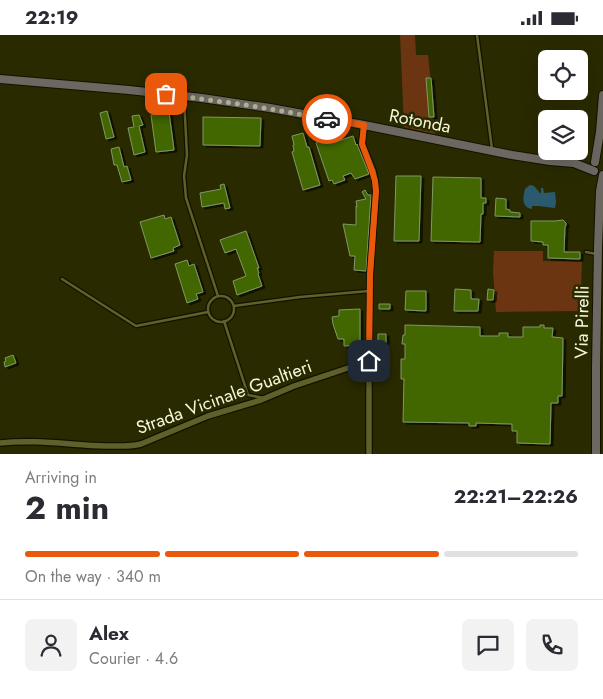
<!DOCTYPE html>
<meta charset="utf-8">
<style>
:root{--surface:#fff;--page:#f2f2f3;--text:#2b2b33;--muted:#7c7c81;--line:#e1e1e2;--accent:#ea580c}
body{margin:0;font-family:Jost,sans-serif;background:var(--page);color:var(--text);height:100vh;display:flex;flex-direction:column;font-size:19px;white-space:nowrap}
*{box-sizing:border-box;margin:0}
p{font-size:16px;color:var(--muted)}
.icon{flex:none;width:28px;height:28px;fill:none;stroke:currentColor;stroke-width:2;stroke-linecap:round;stroke-linejoin:round}
.map{position:relative;height:419px;overflow:hidden}
.panel{display:flex;flex-direction:column;background:var(--surface);flex:1}
.panel>*{flex:none}
.buttons{position:absolute;left:538px;top:15px;display:grid;gap:10px}
.buttons a{display:grid;place-items:center;width:50px;height:50px;border-radius:8px;background:var(--surface);box-shadow:0 5px 20px #0002;font-size:25px}
.pin{position:absolute;display:grid;place-items:center;width:42px;height:42px;color:#fff;margin:-21px;border-radius:10px;box-shadow:0 2px 8px #0006}
.courier{position:absolute;display:grid;place-items:center;width:50px;height:50px;margin:-25px;border:4px solid #ea580c;border-radius:50%;background:#fff;color:#222;box-shadow:0 1px 6px #0007}
.summary em{font-style:normal;font-weight:700}
.summary div{display:flex;flex-direction:column-reverse}
.summary{display:flex;align-items:center;justify-content:space-between;height:85px;padding:0 25px}
h1{font-size:32px;font-weight:700;line-height:38px}
.bar{display:grid;grid-template-columns:repeat(4,1fr);gap:8px 5px;align-content:center;height:60px;padding:0 25px}
.bar i{height:6px;border-radius:4px;background:var(--line)}
.bar .selected{background:var(--accent)}
.bar p{grid-column:span 4}
.line{display:flex;align-items:center;gap:12px;padding:0 25px;border-top:1px solid var(--line)}
.line div{flex:1}
.round{display:grid;place-items:center;flex:none;width:52px;height:52px;border-radius:8px;background:var(--page)}
.status{display:flex;justify-content:space-between;align-items:center;height:35px;padding:0 25px;background:var(--surface);direction:ltr}
.status svg{height:14px;fill:currentColor}
.map>svg:first-child{display:block}
.green{fill:#6c3511}
.water{fill:#2b5a6f}
.building{fill:#426603;stroke:#809867;filter:url(#shadow)}
.lines{fill:none;stroke-linecap:round;stroke-linejoin:round}
.lane-casing{stroke:#131200;stroke-width:5}
.street-casing{stroke:#131200;stroke-width:8}
.secondary-casing{stroke:#131200;stroke-width:10}
.lane{stroke:#60612a;stroke-width:2.5}
.street{stroke:#60612a;stroke-width:5.5}
.secondary{stroke:#6c6761;stroke-width:8}
.done{stroke:#aeaf8e;stroke-width:5;stroke-dasharray:0 9}
.route{stroke:#ea580c;stroke-width:6}
.labels{text-anchor:middle;stroke-width:5;stroke-linejoin:round;paint-order:stroke}
.street-label{font-size:18px;fill:#f5f7da;stroke:#2a2a00}
</style>
<div class="status"><b>22:19</b><svg viewBox="0 0 49 12"><path d="M0 12V9h3v3zM5 12V6h3v6zM10 12V3h3v9zM15 12V0h3v12zM26 1h20v11H26zM47 4h2v5h-2z"/></svg></div>
<div class="map">
<svg width="603" height="419" viewBox="0 0 603 419">
<defs>
<filter id="shadow"><feDropShadow dx="3" dy="2" stdDeviation="0" flood-color="#0009"/></filter>
</defs>
<rect width="100%" height="100%" fill="#2a2a00"/>
<path class="green" d="M400,0H415L416,20H428L430,39L435,99L404,92Z
M494,216H543V226L582,227L580,276L496,277L493,237Z"/>
<path class="water" d="M530,150L534,151L540,158H541V153H543L544,158L555,157L556,167L555,173L539,171H532V174C521,172 523,162 525,154Z"/>
<path class="building" d="M426,43H431L434,82H429Z
M107,76L114,102L106,104L100,78Z
M169,77L174,115L156,117L151,80Z
M139,80L143,90L139,91L145,117L134,120L128,93L134,92L132,81Z
M203,82L261,83L260,111L203,110Z
M326,92L330,103L333,102L335,107L353,101L356,110L357,109L369,139L355,144L351,138L343,141L345,145L334,149L332,145L329,146L316,108L318,107L314,97Z
M303,98L307,112H309L320,150L303,155L292,117L294,116L293,110H294L292,101Z
M119,112L124,132L127,131L131,145L122,147L117,130H114L111,114Z
M396,141H421L419,206H394Z
M433,142L481,143V163H486V168H483V179H481L480,207L431,206Z
M224,149L230,173L225,174L224,168L202,172L200,158L221,154L220,150Z
M365,155L368,160H371L366,236L354,235L355,221H350L343,189L356,190V171L357,172L356,166L366,164L362,157Z
M496,163L506,164V174L510,175V177L520,178V182L495,181Z
M164,180L165,184L171,182L180,210L173,213L174,216L151,223L140,187Z
M563,185L566,188V190L565,192L564,217H580V224L548,223V210H543V207L531,206V186H555Z
M246,196L259,233H257L259,238L258,239L262,251L237,260L233,246L246,241L236,214L225,218L220,205Z
M187,225L189,231L194,229L203,257L196,259L198,264L187,268L175,229Z
M455,254L471,255V264H479L478,276H454Z
M488,254L494,255L493,265H487Z
M406,256H426V276L405,275Z
M379,269H390V274H379Z
M360,274V310L344,311V304H338L333,289L332,282L339,281V275Z
M405,290L480,292V301H499V298H508V302H523V292H540V290H544V293H553L552,302L563,303L562,361H558V368H551L550,409L517,408V396H512V389L476,388V391H469V388L403,387L404,344H401V324H405V309H402L403,300H405Z
M378,299H386V308H378Z
M13,320L16,328L5,332L4,327L6,326L5,323Z"/>
<g class="lines">
<g class="lane-casing">
<path id="lane" d="M477,0L492,114
M184,63L187,120L184,141L186,163L218,261
M586,217L596,219
M62,244L136,291L208,277
M208 274a13 13 0 1 1 26 0a13 13 0 1 1-26 0Z
M234,271L300,262L369,256
M224,286L248,360L264,363"/>
</g>
<g class="street-casing">
<path id="street" d="M369,326V419
M0,408C35,404 71,410 106,411C117,411 129,412 141,409L208,381L261,365L294,351L369,326L370,240L376,156L375,146L373,136L362,109L364,90"/>
</g>
<g class="secondary-casing">
<path id="secondary" d="M0,44L129,55L202,63L270,73L364,90L512,120L550,126L574,128L594,136
M595,127L600,97L603,60
M596,419V333L598,212L600,156L603,140"/>
</g>
<use href="#lane" class="lane"/>
<use href="#street" class="street"/>
<use href="#secondary" class="secondary"/>
</g>
<g class="lines">
<path class="done" d="M166,59L253,71L327,84"/>
<path class="route" d="M327,84L364,90L362,109L372,136L375,146L376,156L370,240L369,326"/>
</g>
<g class="labels">
<g class="street-label">
<text transform="translate(420 86) rotate(11)" y="6">Rotonda</text>
<text transform="translate(582 287) rotate(-89)" y="6">Via Pirelli</text>
<text transform="translate(224 362) rotate(-20)" y="6">Strada Vicinale Gualtieri</text>
</g>
</g>
</svg>
<div class="buttons">
<a><svg class="icon" aria-label="locate" viewBox="0 0 24 24"><circle cx="12" cy="12" r="6"/><path d="M12 2v4M12 18v4M2 12h4M18 12h4"/></svg></a>
<a><svg class="icon" aria-label="layers" viewBox="0 0 24 24"><path d="M12 4l9 5-9 5-9-5zM3 14l9 5 9-5"/></svg></a>
</div>
<div class="pin" style="left:166px;top:59px;background:#ea580c"><svg class="icon" aria-label="bag" viewBox="0 0 24 24"><path d="M5 8h14l-1 12H6zM9 8a3 3 0 0 1 6 0"/></svg></div>
<div class="pin" style="left:369px;top:326px;background:#1f2937"><svg class="icon" aria-label="home" viewBox="0 0 24 24"><path d="M3 11l9-7 9 7M6 9v11h12V9"/></svg></div>
<div class="courier" style="left:327px;top:84px"><svg class="icon" aria-label="car" viewBox="0 0 24 24"><path d="M5 17H2v-5l4-1 3-4h7l3 4 3 1v5h-3M9 17h6M6 11h13"/><circle cx="7" cy="17" r="2"/><circle cx="17" cy="17" r="2"/></svg></div>
</div>
<section class="panel">
<div class="summary"><div><h1>2 min</h1><p>Arriving in</p></div><em>22:21–22:26</em></div>
<div class="bar"><i class="selected"></i><i class="selected"></i><i class="selected"></i><i></i><p>On the way · 340 m</p></div>
<div class="line" style="height:90px"><a class="round"><svg class="icon" aria-label="person" viewBox="0 0 24 24"><circle cx="12" cy="8" r="4"/><path d="M4 21q1-7 8-7t8 7"/></svg></a><div><b>Alex</b><p>Courier · 4.6</p></div><a class="round"><svg class="icon" aria-label="chat" viewBox="0 0 24 24"><path d="M4 5h16v11H9l-5 4z"/></svg></a><a class="round"><svg class="icon" aria-label="phone" viewBox="0 0 24 24"><path d="M5 4h4l2 5-3 2q2 4 5 5l2-3 5 2v4C11 20 4 13 5 4z"/></svg></a></div>
</section>
